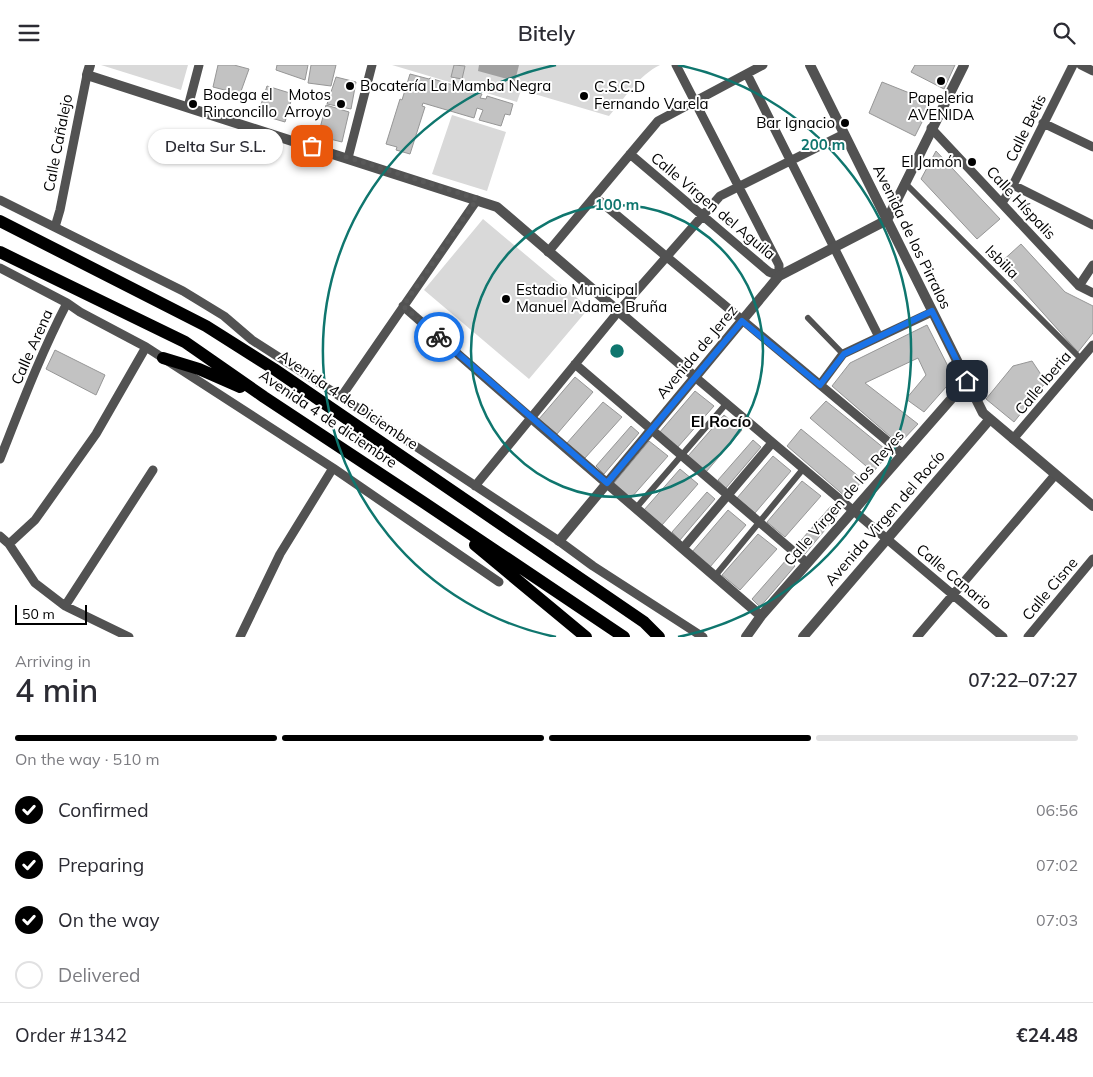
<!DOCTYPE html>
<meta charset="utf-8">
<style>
:root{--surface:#fff;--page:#f7f7f7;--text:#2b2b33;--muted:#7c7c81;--line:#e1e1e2;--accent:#000}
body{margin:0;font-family:Mulish,sans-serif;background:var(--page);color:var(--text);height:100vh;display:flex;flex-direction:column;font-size:19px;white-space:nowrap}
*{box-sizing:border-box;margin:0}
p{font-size:16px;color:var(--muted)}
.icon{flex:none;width:28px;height:28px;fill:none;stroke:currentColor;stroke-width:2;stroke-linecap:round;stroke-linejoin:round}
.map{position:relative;height:572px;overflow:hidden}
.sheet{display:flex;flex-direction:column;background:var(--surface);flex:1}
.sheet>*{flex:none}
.scale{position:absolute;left:15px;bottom:12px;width:72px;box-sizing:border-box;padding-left:5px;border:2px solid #000;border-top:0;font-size:14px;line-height:18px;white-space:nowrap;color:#000;-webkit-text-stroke:4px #fff;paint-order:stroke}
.pin{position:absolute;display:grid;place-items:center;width:42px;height:42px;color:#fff;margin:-21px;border-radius:10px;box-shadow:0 2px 8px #0006}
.courier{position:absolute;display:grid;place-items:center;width:50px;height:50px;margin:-25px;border:4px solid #1a73e8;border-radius:50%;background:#fff;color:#222;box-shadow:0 1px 6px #0007}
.bubble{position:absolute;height:35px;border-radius:18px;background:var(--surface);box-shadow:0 1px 4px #0004;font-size:16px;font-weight:600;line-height:35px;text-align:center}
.headline em{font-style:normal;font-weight:600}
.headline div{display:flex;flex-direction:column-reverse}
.headline{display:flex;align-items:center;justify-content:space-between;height:85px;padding:0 15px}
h1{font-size:32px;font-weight:600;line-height:38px}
.bar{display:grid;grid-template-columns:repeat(4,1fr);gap:8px 5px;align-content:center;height:60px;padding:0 15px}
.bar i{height:6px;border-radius:4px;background:var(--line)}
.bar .current{background:var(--accent)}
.bar p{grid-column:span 4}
.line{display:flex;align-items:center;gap:12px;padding:0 15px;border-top:1px solid var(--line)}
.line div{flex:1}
ol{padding:0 15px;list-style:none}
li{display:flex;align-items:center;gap:15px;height:55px}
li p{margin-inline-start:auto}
li .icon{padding:5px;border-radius:50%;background:var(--accent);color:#fff;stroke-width:4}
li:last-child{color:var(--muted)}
li i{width:28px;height:28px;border:2px solid var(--line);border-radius:50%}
header{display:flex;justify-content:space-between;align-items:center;height:65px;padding:0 15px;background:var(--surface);font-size:22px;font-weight:600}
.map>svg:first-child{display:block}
.green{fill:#d9d9d9}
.water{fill:#a0a0a0}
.building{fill:#c2c2c2;stroke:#969696}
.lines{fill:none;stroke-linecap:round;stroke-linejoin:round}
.pedestrian{stroke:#525252;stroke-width:6}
.minor{stroke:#525252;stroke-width:9}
.tertiary{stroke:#525252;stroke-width:10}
.primary{stroke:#000;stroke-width:12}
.done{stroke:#595959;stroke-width:5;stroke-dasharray:0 9}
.route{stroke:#1a73e8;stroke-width:6}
.ring{fill:none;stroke:#0f766e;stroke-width:2.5}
.poi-dot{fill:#000;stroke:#fff;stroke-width:2}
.labels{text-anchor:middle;stroke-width:4;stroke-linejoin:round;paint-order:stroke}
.poi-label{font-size:15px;fill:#000;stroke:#fff;text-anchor:start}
.street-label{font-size:15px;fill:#000;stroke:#fff}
.neighbourhood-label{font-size:16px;font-weight:bold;fill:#000;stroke:#fff}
.centre{fill:#0f766e;stroke:#fff;stroke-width:2.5}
.ring-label{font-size:15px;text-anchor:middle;font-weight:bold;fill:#0f766e;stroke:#fff;stroke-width:4;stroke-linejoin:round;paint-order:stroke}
</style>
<header><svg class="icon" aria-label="menu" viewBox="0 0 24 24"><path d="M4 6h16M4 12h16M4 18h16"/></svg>Bitely<svg class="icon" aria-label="search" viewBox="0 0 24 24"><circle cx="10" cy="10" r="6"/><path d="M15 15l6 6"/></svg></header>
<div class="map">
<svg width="1093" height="572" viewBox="0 0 1093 572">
<rect width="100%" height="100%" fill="#fff"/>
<path class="green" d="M101,0H188L181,25Z
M392,0H660C639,10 624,34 609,51L521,25L517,37Z
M452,50L506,67L487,126L432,109Z
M483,154L589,243L529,314L424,225Z"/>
<path class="water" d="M479,0H519L515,16L478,6Z"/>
<path class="building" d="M218,0H234L249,4L240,29L213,22Z
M277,0H308L305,15L276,5Z
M311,0H336L331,21L308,18Z
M454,0L465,1L462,14L451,12Z
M915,0H955L944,24L911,7Z
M410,9L429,14L430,13L482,29L480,33L486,34L487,31L513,39L510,50L505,49L501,61L479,55L483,45L477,43L474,53L423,38L422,41L425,42L410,89L396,85L397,82L386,79L400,34L402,35Z
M336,12L356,17L351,44L327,39Z
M882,17L932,37L915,71L869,48Z
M267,21L293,29L285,57L258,49Z
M326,40L349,47L342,77L318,71Z
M936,86L1000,154L977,174L921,114Z
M1021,179L1065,227L1093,241V268L1078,287L999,199Z
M927,260L954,313L924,347L906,334L926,310L918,293L865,318L918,359L899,379L832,321L850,298Z
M55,285L105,310L96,330L46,304Z
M1032,296L1046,317L1014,357L986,334L1013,301Z
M575,312L593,327L557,369L539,354Z
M695,326L714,341L677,383L659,368Z
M826,336L890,388L873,407L810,353Z
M603,337L622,352L585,393L567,378Z
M724,350L742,365L706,407L688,391Z
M631,361L639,368L604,409L596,401Z
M801,364L863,415L847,433L787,381Z
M753,375L761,382L726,423L718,415Z
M649,376L668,391L631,433L614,418Z
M773,391L791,406L755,448L737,433Z
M680,404L698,419L662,460L644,445Z
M802,416L821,431L785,472L767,457Z
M707,427L715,434L680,475L672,467Z
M831,441L839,448L805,489L796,481Z
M728,445L746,460L710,502L692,487Z
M758,469L777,484L740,525L722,510Z
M787,494L795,501L760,542L752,534Z"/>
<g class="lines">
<path class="pedestrian" d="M905,118L1081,294
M808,253L843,289
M636,443L726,339
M715,511L803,404"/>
<path class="minor" d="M1081,0L1093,6
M747,9L879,272
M188,42L199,0
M1043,58L1093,82
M931,63L1079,221L1093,228
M630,89L769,207L779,211V200L676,0
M348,93L372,0
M1013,120L1093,160
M595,132L903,389
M0,135L183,226L224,251L252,275L341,332L559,476L593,501L703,572
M1002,138L1013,120L1073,0
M55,162L60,145L87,10
M548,187L658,56L763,0
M0,203L67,238L80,247L146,282L333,403L499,517
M1079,221L1093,200
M403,241L530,352
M575,299L807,498
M695,312L1003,572
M820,320L843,289L932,247
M341,332L477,135
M1013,374L1093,280
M0,394C21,341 41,288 67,238
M475,421L618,247L720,131L844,69
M0,471L9,479L35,455L96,369L146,282
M9,479L35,518L65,541L153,405
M683,483L772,378
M65,541L129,572
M240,572L280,489L333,403
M917,572L1055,410
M1028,572L1093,494"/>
<path class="tertiary" d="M90,0L87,10L497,142L695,312
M810,0L983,348L1093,441
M530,352L761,551
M559,476L779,211L887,155L964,0
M746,572L761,551L967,316
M803,572L990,354"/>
<path class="primary" d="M0,156L206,261L274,304L644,557L659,572
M0,187L185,277L264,332L423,437L624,572
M163,293L199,304L240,322
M475,480L586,572"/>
</g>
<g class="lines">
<path class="done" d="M312,81L477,134L403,241L439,272"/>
<path class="route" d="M439,272L607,418L742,256L820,320L844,289L932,246L967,316"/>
</g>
<g class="ring">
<circle cx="617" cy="286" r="146"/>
<path d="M556 572A292 292 0 0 1 556 0M678 0A292 292 0 0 1 678 572"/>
</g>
<g class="poi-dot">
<circle cx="941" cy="16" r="5"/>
<circle cx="350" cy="21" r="5"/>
<circle cx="584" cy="31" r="5"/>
<circle cx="193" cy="39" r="5"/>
<circle cx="341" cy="39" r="5"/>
<circle cx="845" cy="58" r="5"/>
<circle cx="972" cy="97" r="5"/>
<circle cx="506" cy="234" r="5"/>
</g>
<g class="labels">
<g class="poi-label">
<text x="360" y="26">Bocatería La Mamba Negra</text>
<text x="594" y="27">C.S.C.D<tspan x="594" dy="17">Fernando Varela</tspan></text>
<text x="203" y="35">Bodega el<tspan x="203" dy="17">Rinconcillo</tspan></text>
<text x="331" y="35" text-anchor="end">Motos<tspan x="331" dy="17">Arroyo</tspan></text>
<text x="941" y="38" text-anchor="middle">Papeleria<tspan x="941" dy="17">AVENIDA</tspan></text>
<text x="835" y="63" text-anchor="end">Bar Ignacio</text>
<text x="962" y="102" text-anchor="end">El Jamón</text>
<text x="516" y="230">Estadio Municipal<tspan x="516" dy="17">Manuel Adame Bruña</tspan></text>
</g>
<g class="street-label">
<text transform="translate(1026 63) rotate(-64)" y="5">Calle Betis</text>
<text transform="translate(58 78) rotate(-79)" y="5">Calle Cañalejo</text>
<text transform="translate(1021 138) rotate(47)" y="5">Calle Híspalis</text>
<text transform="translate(713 141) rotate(40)" y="5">Calle Virgen del Aguila</text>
<text transform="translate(912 172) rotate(64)" y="5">Avenida de los Pirralos</text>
<text transform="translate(1002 197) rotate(45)" y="5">Isbilia</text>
<text transform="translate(32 282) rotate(-66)" y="5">Calle Arena</text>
<text transform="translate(697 287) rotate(-50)" y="5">Avenida de Jerez</text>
<text transform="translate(1043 318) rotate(-50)" y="5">Calle Iberia</text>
<text transform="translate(348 335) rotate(34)" y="5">Avenida 4 de Diciembre</text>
<text transform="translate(328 354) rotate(34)" y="5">Avenida 4 de diciembre</text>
<text transform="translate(844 433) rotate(-49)" y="5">Calle Virgen de los Reyes</text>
<text transform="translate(885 453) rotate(-49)" y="5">Avenida Virgen del Rocío</text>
<text transform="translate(954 512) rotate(40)" y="5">Calle Canario</text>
<text transform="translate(1050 524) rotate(-50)" y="5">Calle Cisne</text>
</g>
<g class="neighbourhood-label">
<text x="721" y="362">El Rocío</text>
</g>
</g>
<circle cx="617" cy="286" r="8" class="centre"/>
<g class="ring-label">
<text x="823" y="85">200 m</text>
<text x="617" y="145">100 m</text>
</g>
</svg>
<div class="scale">50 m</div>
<div class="pin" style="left:312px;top:81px;background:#ea580c"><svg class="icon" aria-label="bag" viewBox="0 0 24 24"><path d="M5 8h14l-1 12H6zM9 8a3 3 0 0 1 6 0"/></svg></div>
<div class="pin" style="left:967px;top:316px;background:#1f2937"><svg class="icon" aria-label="home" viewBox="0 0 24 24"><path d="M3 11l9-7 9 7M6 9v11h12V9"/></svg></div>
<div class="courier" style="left:439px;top:272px"><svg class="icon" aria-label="bike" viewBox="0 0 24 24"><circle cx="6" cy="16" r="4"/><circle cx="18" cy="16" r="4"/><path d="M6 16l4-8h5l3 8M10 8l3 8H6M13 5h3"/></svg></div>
<div class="bubble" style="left:148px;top:64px;width:135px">Delta Sur S.L.</div>
</div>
<section class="sheet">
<div class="headline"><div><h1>4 min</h1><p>Arriving in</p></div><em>07:22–07:27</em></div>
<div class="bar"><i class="current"></i><i class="current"></i><i class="current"></i><i></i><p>On the way · 510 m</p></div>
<ol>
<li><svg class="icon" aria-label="check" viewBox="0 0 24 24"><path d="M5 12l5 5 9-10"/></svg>Confirmed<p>06:56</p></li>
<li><svg class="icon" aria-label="check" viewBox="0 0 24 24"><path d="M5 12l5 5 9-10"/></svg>Preparing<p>07:02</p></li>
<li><svg class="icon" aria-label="check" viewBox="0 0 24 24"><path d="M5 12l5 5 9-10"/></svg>On the way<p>07:03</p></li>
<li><i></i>Delivered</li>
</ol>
<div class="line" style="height:65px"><div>Order #1342</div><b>€24.48</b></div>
</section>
